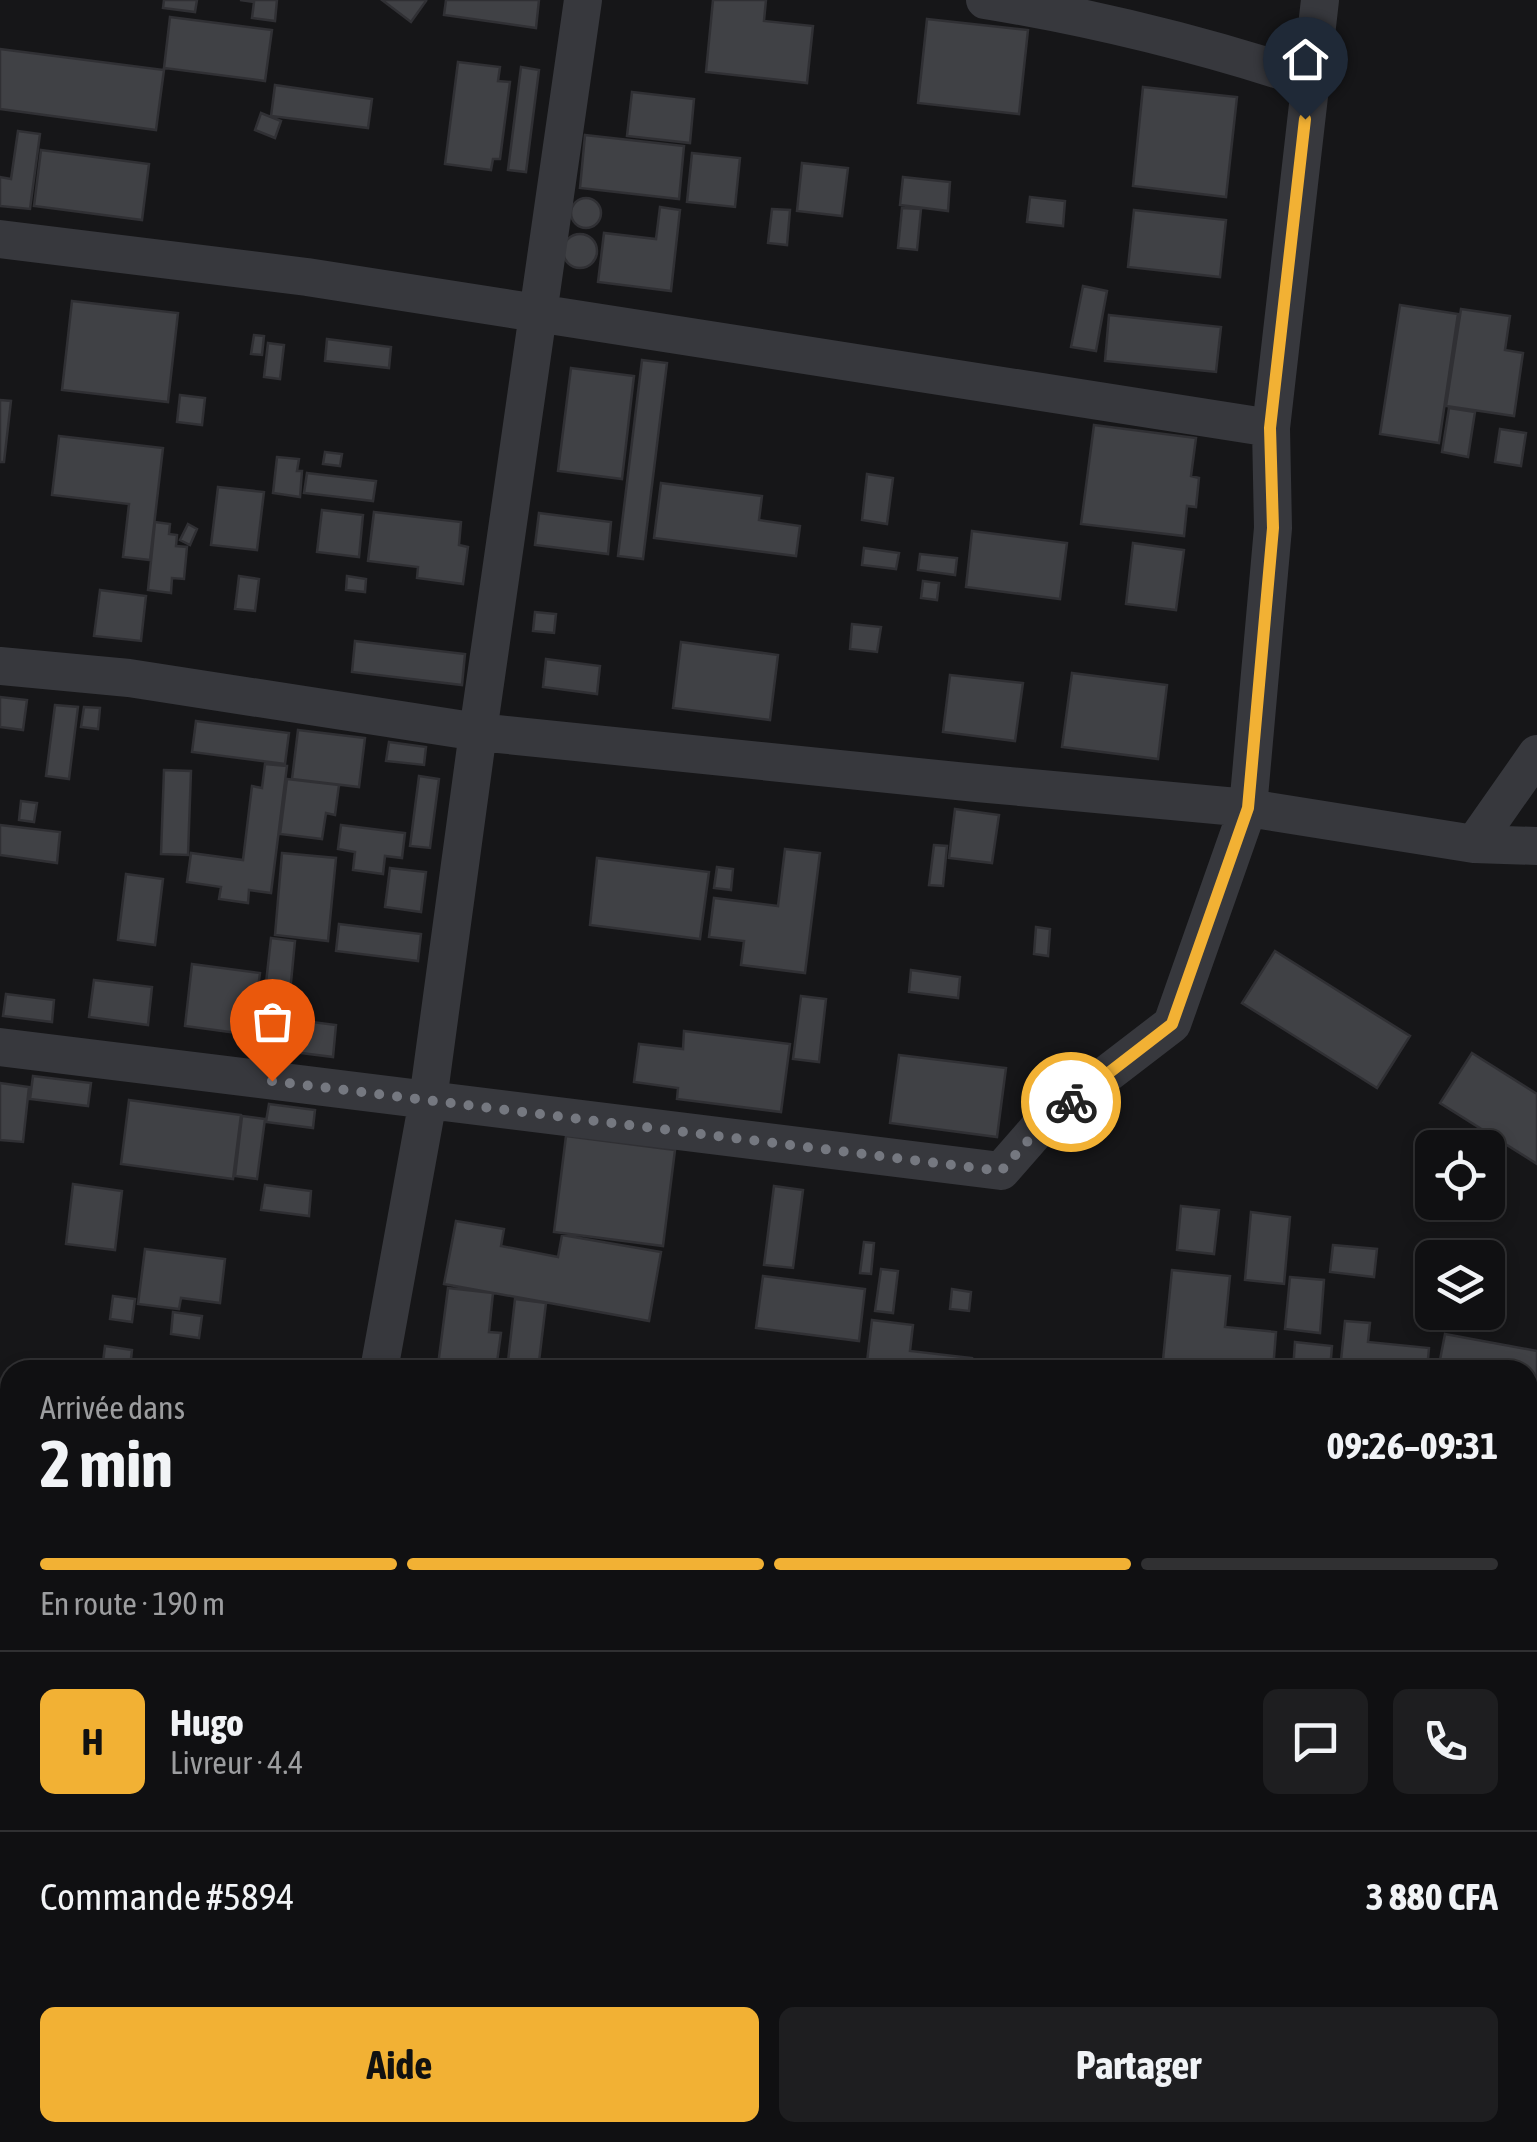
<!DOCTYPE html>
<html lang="fr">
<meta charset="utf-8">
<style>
:root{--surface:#101012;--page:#1e1e20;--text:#f1f3f6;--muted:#9c9d9f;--line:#303032;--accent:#f2b134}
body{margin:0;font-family:"Asap Condensed",sans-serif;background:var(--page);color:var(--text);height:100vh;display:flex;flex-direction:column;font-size:38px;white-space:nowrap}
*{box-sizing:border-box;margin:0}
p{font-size:32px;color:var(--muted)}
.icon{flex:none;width:55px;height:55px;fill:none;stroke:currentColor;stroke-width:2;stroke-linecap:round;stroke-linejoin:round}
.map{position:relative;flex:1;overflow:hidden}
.details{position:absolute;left:0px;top:1360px;width:1538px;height:782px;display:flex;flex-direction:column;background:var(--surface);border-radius:30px 30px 0 0;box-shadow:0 5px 15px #0003,0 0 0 2px var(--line)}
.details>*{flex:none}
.buttons{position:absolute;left:1415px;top:1130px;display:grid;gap:20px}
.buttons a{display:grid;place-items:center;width:90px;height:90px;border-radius:15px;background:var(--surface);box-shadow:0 5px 15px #0003,0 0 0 2px var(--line);font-size:50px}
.pin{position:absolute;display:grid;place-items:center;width:85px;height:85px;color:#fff;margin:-102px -42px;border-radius:50% 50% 50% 0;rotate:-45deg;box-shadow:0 0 10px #0007}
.pin .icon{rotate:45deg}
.courier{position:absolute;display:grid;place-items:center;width:100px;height:100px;margin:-50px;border:8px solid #f2b134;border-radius:50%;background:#fff;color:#222;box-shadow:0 2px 12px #0007}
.overview em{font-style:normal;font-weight:700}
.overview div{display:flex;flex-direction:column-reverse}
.overview{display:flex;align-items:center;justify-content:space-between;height:170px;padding:0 40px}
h1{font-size:65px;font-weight:700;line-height:75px}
.bar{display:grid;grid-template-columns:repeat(4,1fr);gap:15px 10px;align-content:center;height:120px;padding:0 40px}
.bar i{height:12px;border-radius:8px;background:var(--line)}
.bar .on{background:var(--accent)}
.bar p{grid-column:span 4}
.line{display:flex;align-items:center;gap:25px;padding:0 40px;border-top:2px solid var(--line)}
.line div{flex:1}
.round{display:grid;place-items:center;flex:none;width:105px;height:105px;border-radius:15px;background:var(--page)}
.cta{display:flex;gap:20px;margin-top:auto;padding:20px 40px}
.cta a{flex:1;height:115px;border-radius:15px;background:var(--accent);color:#111;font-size:40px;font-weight:700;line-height:115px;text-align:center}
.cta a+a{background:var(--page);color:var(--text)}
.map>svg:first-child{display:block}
.building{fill:#404145;stroke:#303034;stroke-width:2.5}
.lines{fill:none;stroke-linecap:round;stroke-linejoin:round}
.minor{stroke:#37383d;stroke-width:38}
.done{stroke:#757880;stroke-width:10;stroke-dasharray:0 18}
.route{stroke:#f2b134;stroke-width:12}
</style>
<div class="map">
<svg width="1537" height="2142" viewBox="0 0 1537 2142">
<rect width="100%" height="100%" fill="#161618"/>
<path class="building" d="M164,0H197L195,12L163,8Z
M240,0H277L275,21L252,18L254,2Z
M382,0H424L426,1L411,22Z
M446,0H539L536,28L444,15Z
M713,0H766L764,21L813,26L807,83L706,72Z
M170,17L272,30L265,81L164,68Z
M927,19L1028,30L1019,114L918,103Z
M0,49L164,70L156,130L0,109Z
M458,62L500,67L498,81L510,82L500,159H493L491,170L445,164Z
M521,67L539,70L526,172L508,170Z
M275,85L372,99L368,128L271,116Z
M1143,87L1237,97L1226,197L1133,186Z
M632,92L694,99L690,143L627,136Z
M261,113L281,121L275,138L255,130Z
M18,131L40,134L30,209L0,206V177L11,179Z
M585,135L684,146L679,199L580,188Z
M41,150L149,164L142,220L34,206Z
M692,153L740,158L735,207L687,202Z
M802,163L848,168L842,216L797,211Z
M903,177L950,182L948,211L900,205Z
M1030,197L1065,201L1063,226L1027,222Z
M571 213a15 15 0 1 1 30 0a15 15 0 1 1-30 0Z
M660,207L680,210L671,291L598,282L604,233L656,239Z
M902,208L921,209L917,250L898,248Z
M772,209L790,210L787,245L768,243Z
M1134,210L1226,220L1220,277L1128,267Z
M563 251a17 17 0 1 1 34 0a17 17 0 1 1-34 0Z
M1083,286L1107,291L1096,351L1071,347Z
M72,301L178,313L168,402L62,390Z
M1400,305L1458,314L1439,443L1380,434Z
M1461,309L1510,316L1505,350L1523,353L1514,416L1446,406Z
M1109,315L1221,327L1216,372L1105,361Z
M254,335L264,336L262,355L251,354Z
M327,339L391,347L389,368L325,361Z
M268,343L284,345L280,379L264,377Z
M642,360L667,363L643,559L618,556Z
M571,368L634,376L622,479L558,471Z
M180,395L205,398L202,425L177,422Z
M0,400L11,401L4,462H0Z
M1449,408L1475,412L1468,457L1442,452Z
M1094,425L1196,438L1191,476L1199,478L1196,507L1187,506L1184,536L1081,524Z
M1500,429L1526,433L1521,466L1495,462Z
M59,436L163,448L150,560L123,557L129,504L52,495Z
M325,452L342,454L340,466L323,464Z
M277,457L299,459L297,471H302L300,497L273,493Z
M307,473L376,481L373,501L304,493Z
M867,474L893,478L887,524L862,520Z
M661,483L762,496L759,520L800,526L796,556L654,538Z
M218,487L264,492L257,550L211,545Z
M322,510L363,515L359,557L317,552Z
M374,512L461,522L459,545L468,547L463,584L417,578L418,567L368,561Z
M539,513L611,522L608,554L535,545Z
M155,522L170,524L169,534L177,535L176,546L187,547L184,579L172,578L171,593L148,590Z
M188,524L197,529L190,545L180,540Z
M972,531L1067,543L1060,599L966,587Z
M1133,543L1184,550L1176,610L1126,604Z
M864,548L899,553L896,569L862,565Z
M920,554L957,558L955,575L918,570Z
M239,576L259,579L255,611L235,609Z
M347,576L366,579L365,592L346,590Z
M923,581L939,583L937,600L921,598Z
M100,590L146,596L141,641L94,636Z
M535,612L556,614L554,633L533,631Z
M852,624L881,627L877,652L850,649Z
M355,641L465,654L462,685L352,672Z
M681,642L778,655L770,720L673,708Z
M546,659L600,666L597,694L543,687Z
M1072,673L1167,685L1158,759L1062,747Z
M950,675L1023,683L1015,741L943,732Z
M0,697L27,700L23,730L0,727Z
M55,705L78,707L69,779L46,776Z
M84,707L100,708L98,729L81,727Z
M196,721L289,733L285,764L192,752Z
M298,730L365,738L359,787L292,779Z
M389,742L426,747L424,765L386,761Z
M265,764L287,766L271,893L249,890L248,903L219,899L221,887L187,882L191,853L243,860L252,786L262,788Z
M164,770L191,771L188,855L161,854Z
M419,776L439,779L430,848L410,846Z
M287,779L339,785L335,815L326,813L322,839L280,834Z
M21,801L37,803L34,822L19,820Z
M955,809L999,815L992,863L949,858Z
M0,825L60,832L57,863L0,855Z
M341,825L405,833L402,858L385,856L383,874L353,870L355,852L338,849Z
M934,845L947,846L943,886L929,885Z
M785,849L820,853L805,973L741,965L744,941L709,937L714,898L778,906Z
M282,853L336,858L328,941L275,935Z
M597,858L709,872L700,939L590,925Z
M717,867L733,869L731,890L714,888Z
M390,868L426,872L421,912L385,907Z
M126,874L163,879L155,945L118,940Z
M339,924L421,934L418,961L336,951Z
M1036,927L1050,929L1048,956L1034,954Z
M271,938L295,941L288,1013L263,1010Z
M1275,951L1410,1036L1377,1088L1242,1003Z
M192,964L260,973L252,1035L185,1026Z
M911,970L960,977L958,998L909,992Z
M94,980L152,987L148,1025L89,1017Z
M6,994L54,1000L52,1022L3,1016Z
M801,996L826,999L819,1062L793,1059Z
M265,1016L336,1025L333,1057L261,1048Z
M684,1031L790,1044L781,1112L677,1099L678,1088L634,1082L639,1044L683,1049Z
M1472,1053L1537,1094V1164L1440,1103Z
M899,1055L1006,1068L997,1137L890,1123Z
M33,1076L91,1083L88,1106L30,1099Z
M0,1083L29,1087L23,1142L0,1140Z
M129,1100L241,1115L233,1179L121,1164Z
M269,1104L315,1110L313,1128L266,1122Z
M242,1116L265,1119L257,1179L235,1176Z
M566,1136L675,1150L663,1246L554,1232Z
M73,1184L122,1191L115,1250L66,1244Z
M265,1185L311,1191L309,1216L261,1210Z
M774,1186L803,1190L793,1268L764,1265Z
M1181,1206L1219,1210L1214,1254L1177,1250Z
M1251,1212L1290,1217L1284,1284L1245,1280Z
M456,1221L504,1229L501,1246L558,1257L562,1235L661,1252L649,1321L444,1284Z
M1433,1241L1458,1247L1456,1258H1432V1293L1421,1290Z
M864,1242L874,1243L871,1274L860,1273Z
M1333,1245L1377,1249L1374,1277L1330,1272Z
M145,1249L225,1259L220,1303L181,1298L179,1309L138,1304Z
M881,1269L898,1271L893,1313L875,1311Z
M1172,1270L1230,1276L1225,1327L1276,1332L1273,1370H1162Z
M763,1276L865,1289L859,1341L756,1328Z
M1290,1277L1324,1280L1320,1333L1285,1329Z
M448,1288L493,1293L489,1332L501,1333L496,1370L438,1365Z
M952,1289L971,1292L969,1311L950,1309Z
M113,1296L135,1299L132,1322L110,1319Z
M515,1299L546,1303L538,1370H507Z
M173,1312L202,1316L199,1338L171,1334Z
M872,1320L913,1325L910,1351L972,1358L971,1370H866Z
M1345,1321L1370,1323L1368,1342L1429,1348L1427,1370H1340Z
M1445,1334L1537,1351V1402L1528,1400V1370H1438Z
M1295,1342L1332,1346L1330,1370H1293Z
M105,1346L132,1350L131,1359L158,1362L157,1370H102Z
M1528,1407L1537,1408V1438L1528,1437Z
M0,1602L10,1603V1624L0,1623Z
M0,1684L10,1685L4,1743L0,1742Z
M0,1804L10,1805V1892L0,1891Z
M1533,2040H1537V2098L1529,2097Z
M729,2132H780V2142H729Z
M826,2132H845L844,2142H825Z
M1178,2132H1281L1280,2142L1178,2140Z
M1311,2132H1358L1357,2142H1311Z
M890,2135L962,2141V2142H889Z"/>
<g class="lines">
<path class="minor" d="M985,0C1095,18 1204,45 1310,80
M0,239L307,277L1271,428
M0,666L129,678L478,732L977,783L1248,808L1474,844L1537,846
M1474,844L1537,754
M0,1047L1001,1171L1043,1123L1172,1024L1248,808L1273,528L1271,428L1320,0
M379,1370L428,1100L478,732L583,0
M0,1406L10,1407
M1528,1594L1537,1595
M0,1761L10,1762
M0,2133L91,2142"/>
</g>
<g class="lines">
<path class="done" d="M272,1081L1001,1171L1044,1123L1071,1102"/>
<path class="route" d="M1071,1102L1172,1024L1248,808L1273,528L1270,428L1305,119"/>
</g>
</svg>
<div class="buttons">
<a><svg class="icon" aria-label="locate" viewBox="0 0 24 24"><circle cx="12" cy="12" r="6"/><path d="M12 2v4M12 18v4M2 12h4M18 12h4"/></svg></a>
<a><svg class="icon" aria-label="layers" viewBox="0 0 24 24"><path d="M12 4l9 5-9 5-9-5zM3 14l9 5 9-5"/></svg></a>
</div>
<div class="pin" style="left:272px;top:1081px;background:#ea580c"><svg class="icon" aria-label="bag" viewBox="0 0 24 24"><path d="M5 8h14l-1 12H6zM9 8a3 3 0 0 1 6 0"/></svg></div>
<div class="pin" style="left:1305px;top:119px;background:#1f2937"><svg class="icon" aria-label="home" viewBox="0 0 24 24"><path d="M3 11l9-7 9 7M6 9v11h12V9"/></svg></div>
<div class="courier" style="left:1071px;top:1102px"><svg class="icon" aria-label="bike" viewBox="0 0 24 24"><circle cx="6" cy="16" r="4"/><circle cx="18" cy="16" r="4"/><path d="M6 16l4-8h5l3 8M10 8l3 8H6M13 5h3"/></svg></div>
<section class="details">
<div class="overview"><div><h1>2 min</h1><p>Arrivée dans</p></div><em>09:26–09:31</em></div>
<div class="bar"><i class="on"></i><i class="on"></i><i class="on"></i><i></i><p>En route · 190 m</p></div>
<div class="line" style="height:180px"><b class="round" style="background:var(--accent);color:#111">H</b><div><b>Hugo</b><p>Livreur · 4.4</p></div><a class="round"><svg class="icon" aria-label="chat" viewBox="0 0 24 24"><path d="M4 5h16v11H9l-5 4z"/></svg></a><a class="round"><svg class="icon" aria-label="phone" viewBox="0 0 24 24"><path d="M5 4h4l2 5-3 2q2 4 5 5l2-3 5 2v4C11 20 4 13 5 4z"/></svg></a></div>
<div class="line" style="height:130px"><div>Commande #5894</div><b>3 880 CFA</b></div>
<div class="cta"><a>Aide</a><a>Partager</a></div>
</section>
</div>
